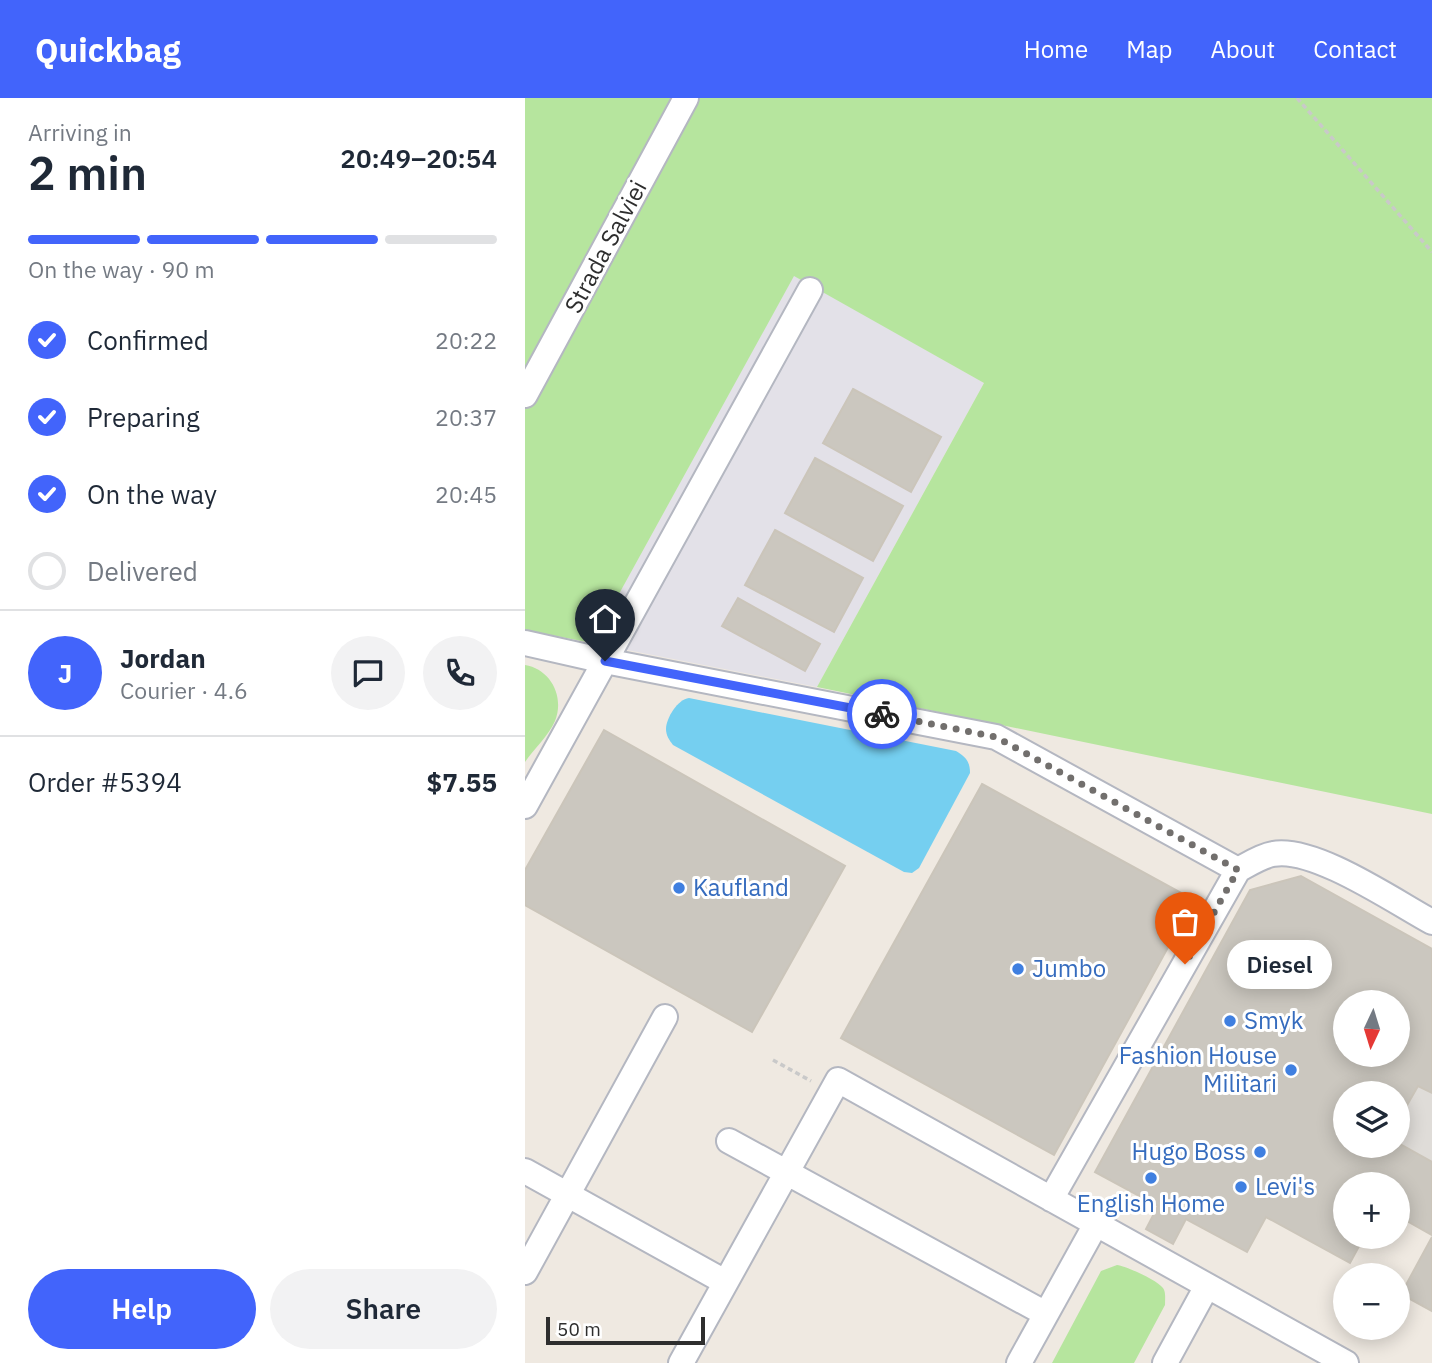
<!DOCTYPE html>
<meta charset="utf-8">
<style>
:root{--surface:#fff;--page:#f2f2f3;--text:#1f2937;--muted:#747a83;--line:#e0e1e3;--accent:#4264fb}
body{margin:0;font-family:"IBM Plex Sans",sans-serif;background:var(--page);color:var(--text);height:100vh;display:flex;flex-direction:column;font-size:26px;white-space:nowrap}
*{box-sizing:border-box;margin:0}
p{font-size:23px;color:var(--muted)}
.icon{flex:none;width:38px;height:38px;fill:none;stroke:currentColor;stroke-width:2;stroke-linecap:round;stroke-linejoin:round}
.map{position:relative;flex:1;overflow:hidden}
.side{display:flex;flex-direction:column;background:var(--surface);width:525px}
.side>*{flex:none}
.needle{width:46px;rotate:184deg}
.controls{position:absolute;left:808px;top:892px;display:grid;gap:14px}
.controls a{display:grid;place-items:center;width:77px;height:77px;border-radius:50%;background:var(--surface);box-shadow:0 4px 18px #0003;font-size:35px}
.scale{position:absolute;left:21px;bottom:18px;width:159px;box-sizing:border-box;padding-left:7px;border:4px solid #2e2e2e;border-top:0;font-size:19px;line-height:24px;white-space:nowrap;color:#2e2e2e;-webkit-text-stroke:5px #fff;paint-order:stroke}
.pin{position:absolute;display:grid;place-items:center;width:60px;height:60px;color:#fff;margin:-72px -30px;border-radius:50% 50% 50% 0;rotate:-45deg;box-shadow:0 0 7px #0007}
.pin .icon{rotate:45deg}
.courier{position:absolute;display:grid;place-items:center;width:70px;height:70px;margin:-35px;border:5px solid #4264fb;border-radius:50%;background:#fff;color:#222;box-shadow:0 2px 9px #0007}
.bubble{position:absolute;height:49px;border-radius:24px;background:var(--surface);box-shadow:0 4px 18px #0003;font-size:23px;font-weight:600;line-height:49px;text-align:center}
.overview em{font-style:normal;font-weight:600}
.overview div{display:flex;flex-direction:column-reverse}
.overview{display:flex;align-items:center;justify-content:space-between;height:119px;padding:0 28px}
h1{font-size:46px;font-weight:600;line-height:52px}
.bar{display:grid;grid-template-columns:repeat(4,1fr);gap:10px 7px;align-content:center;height:84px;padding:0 28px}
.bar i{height:9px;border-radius:5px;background:var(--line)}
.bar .selected{background:var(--accent)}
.bar p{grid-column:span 4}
.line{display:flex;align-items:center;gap:18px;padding:0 28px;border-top:2px solid var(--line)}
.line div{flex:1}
.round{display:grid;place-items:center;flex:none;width:74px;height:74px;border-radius:37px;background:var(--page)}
ol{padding:0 28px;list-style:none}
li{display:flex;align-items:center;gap:21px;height:77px}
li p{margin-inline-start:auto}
li .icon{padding:7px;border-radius:50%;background:var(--accent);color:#fff;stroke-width:4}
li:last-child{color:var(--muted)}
li i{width:38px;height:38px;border:4px solid var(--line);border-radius:50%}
.button{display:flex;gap:14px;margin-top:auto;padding:14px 28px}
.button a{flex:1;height:80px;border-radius:42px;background:var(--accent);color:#fff;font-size:28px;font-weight:600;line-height:80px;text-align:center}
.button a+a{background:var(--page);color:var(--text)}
header{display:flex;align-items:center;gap:42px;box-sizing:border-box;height:98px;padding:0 35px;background:var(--accent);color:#fff}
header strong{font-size:33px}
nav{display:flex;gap:38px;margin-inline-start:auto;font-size:24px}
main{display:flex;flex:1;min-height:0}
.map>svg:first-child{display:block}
.industrial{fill:#e3e1e8}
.green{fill:#b6e59e}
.plaza{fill:#dfdcd8}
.water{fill:#75cff0}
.building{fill:#cbc7bf;stroke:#cbc5ba;stroke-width:2;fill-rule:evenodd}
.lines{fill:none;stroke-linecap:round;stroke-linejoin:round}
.minor-casing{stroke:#b4b7c1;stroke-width:28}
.path{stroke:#c9c9c9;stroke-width:3.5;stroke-dasharray:5 3.5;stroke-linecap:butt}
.minor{stroke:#fff;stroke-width:24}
.done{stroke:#726f6d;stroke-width:7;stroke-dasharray:0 12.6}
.route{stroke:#4264fb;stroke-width:9}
.shop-dot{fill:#3f7fe0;stroke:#fff;stroke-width:2.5}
.labels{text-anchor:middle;stroke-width:6;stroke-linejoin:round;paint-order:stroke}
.street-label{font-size:24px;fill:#2e2e2e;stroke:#fff}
.shop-label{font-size:24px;fill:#366cbe;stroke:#fff;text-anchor:start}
</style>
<header>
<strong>Quickbag</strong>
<nav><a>Home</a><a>Map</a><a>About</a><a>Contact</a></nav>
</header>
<main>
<section class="side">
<div class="overview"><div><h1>2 min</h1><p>Arriving in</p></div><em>20:49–20:54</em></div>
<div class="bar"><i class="selected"></i><i class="selected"></i><i class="selected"></i><i></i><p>On the way · 90 m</p></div>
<ol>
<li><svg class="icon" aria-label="check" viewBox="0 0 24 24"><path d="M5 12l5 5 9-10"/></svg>Confirmed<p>20:22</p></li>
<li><svg class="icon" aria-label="check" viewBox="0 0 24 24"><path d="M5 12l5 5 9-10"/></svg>Preparing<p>20:37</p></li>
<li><svg class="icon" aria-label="check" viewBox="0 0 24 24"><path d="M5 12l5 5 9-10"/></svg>On the way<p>20:45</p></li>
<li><i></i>Delivered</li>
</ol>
<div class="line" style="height:126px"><b class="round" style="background:var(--accent);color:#fff">J</b><div><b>Jordan</b><p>Courier · 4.6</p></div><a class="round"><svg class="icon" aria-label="chat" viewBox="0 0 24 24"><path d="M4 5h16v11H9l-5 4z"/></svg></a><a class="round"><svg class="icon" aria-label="phone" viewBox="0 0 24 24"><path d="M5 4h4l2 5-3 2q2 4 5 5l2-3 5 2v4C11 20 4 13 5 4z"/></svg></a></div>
<div class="line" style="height:91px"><div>Order #5394</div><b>$7.55</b></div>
<div class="button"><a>Help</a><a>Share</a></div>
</section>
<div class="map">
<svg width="907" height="1265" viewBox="0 0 907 1265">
<rect width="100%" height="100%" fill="#efe9e1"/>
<path class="industrial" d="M269,177L459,285L292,589L67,545Z"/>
<path class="green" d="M0,0H907V716L292,589L459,285L269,178L67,545L0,532Z
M0,567C25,571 40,598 30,623C24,637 9,651 0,664Z
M592,1167C601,1168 632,1182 638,1190C641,1194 640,1201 640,1207L609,1265H527L576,1173Z"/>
<path class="plaza" d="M893,988L907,995V1064L873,1045V1023Z"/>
<path class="water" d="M164,600L431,653C441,659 445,664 445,675L394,770L387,775L379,774L148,647C144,642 141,637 141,631C141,620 153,601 164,600Z"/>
<path class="building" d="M328,291L416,339L386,394L298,345Z
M290,360L378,408L348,463L260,415Z
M250,432L338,480L309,534L220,487Z
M213,500L295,546L280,573L197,528Z
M79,632L320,768L227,934L0,807V772Z
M457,686L669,802L529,1057L316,940Z
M776,778L907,851V995L893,988L873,1023V996H821V1048H873V1045L907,1064V1137L873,1118V1087H821V1139H839L825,1165L741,1119L722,1154L661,1121L648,1146L621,1131L633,1108L570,1074L725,792ZM821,905H873V957H821Z
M907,1139V1213L876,1196Z"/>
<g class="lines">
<g class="minor-casing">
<path id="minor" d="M0,297L161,0
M0,545L80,563L471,639L713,772
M0,708L285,192
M204,1043L521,1216
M0,1073L200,1184
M526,1101L713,772C724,766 736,758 748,756C789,748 870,804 907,824
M0,1174L140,919
M156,1265L313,982L821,1265
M494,1265L571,1126
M640,1265L682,1188"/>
</g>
<path class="path" d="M772,0L907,154
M248,962L286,983"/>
<use href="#minor" class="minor"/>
</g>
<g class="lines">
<path class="done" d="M357,616L471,639L713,772L660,866"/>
<path class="route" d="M80,563L357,616"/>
</g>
<g class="shop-dot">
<circle cx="154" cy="790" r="7"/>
<circle cx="493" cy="871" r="7"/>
<circle cx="705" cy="923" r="7"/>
<circle cx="766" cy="972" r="7"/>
<circle cx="735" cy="1054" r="7"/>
<circle cx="626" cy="1080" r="7"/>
<circle cx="716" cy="1089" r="7"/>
</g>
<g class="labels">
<g class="street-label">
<text transform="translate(81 149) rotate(-62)" y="8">Strada Salviei</text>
</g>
<g class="shop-label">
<text x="168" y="798">Kaufland</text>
<text x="507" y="879">Jumbo</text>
<text x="719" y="931">Smyk</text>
<text x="752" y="966" text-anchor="end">Fashion House<tspan x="752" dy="28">Militari</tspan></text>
<text x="721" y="1062" text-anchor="end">Hugo Boss</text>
<text x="730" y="1097">Levi's</text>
<text x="626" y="1114" text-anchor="middle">English Home</text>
</g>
</g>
</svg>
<div class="controls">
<a><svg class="needle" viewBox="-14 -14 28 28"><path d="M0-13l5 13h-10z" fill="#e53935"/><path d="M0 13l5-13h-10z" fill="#747a83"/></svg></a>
<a><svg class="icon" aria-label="layers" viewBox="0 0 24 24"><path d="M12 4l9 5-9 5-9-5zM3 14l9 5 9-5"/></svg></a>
<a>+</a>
<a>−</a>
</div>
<div class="scale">50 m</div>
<div class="pin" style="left:660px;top:866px;background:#ea580c"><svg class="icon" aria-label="bag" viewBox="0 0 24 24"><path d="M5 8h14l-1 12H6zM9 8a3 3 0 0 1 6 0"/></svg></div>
<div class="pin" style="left:80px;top:563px;background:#1f2937"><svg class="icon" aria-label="home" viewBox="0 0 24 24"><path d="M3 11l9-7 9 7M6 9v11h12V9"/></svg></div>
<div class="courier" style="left:357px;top:616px"><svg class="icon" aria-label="bike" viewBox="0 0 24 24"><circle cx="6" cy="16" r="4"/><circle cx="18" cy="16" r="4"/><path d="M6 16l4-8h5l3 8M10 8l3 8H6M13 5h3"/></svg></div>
<div class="bubble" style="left:702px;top:842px;width:105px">Diesel</div>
</div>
</main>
